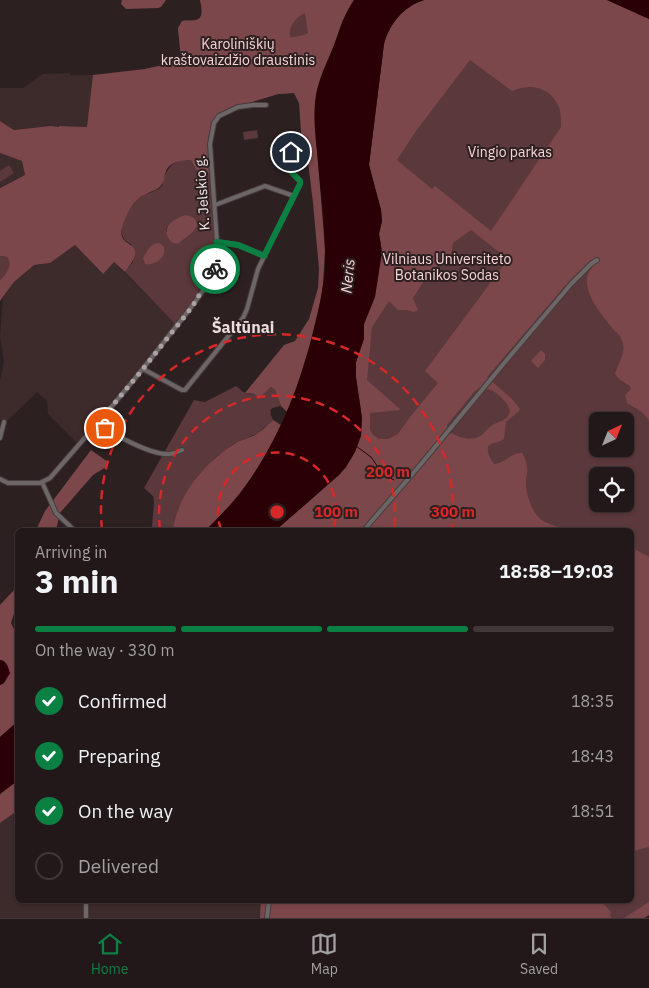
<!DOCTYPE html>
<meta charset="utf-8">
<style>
:root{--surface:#221819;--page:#2a2122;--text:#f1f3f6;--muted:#a2a0a2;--line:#3f3738;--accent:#0b8043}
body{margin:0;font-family:"IBM Plex Sans",sans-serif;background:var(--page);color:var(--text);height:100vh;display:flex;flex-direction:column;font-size:19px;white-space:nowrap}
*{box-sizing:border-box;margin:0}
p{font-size:16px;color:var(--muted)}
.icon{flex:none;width:28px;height:28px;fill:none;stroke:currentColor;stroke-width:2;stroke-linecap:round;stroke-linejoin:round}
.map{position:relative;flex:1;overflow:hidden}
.details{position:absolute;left:15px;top:528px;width:619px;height:375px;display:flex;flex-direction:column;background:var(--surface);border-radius:8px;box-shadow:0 1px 4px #0004,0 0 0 1px var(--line)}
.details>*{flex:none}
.needle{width:32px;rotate:43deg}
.fabs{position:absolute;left:589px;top:412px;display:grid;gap:10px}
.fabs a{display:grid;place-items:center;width:45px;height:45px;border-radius:8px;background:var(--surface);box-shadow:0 1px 4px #0004,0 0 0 1px var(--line);font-size:25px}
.pin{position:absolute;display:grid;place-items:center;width:42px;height:42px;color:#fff;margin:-21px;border:2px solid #fff;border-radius:50%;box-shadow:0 1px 5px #0007}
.courier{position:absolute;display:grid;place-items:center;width:50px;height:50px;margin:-25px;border:4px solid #0b8043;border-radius:50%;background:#fff;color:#222;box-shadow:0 1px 6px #0007}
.overview em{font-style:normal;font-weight:700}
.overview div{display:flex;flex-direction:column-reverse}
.overview{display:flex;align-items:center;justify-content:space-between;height:85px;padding:0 20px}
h1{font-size:32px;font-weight:700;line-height:38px}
.bar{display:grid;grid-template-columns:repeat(4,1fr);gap:8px 5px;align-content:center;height:60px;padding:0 20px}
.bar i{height:6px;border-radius:4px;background:var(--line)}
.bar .selected{background:var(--accent)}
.bar p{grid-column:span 4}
ol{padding:0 20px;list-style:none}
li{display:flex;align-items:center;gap:15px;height:55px}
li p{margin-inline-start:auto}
li .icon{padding:5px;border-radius:50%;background:var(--accent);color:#fff;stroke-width:4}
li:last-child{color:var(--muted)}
li i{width:28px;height:28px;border:2px solid var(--line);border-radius:50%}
.dock{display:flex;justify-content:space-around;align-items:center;height:70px;border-top:1px solid var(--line);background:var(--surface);font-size:14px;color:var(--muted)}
.dock a{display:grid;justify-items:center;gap:2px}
.dock .selected{color:var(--accent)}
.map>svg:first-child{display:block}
.built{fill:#3d2a2b}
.green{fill:#5b383b;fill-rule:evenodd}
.forest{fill:#7c474b;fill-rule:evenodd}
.water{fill:#2a0006}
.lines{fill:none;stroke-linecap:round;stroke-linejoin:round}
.stream{stroke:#2a0006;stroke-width:1}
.street-casing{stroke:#483c3d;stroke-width:6}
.street{stroke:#6c6666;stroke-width:4}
.done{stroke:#aca2a2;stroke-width:5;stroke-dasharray:0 9}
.route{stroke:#0b8043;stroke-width:6}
.ring{fill:none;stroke:#d62828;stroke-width:2.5;stroke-dasharray:9 6}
.labels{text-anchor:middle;stroke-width:4;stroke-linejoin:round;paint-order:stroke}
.park-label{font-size:14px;fill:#f9d4d6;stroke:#2d2021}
.street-label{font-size:14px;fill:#f1e8e8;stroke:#2d2021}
.water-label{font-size:15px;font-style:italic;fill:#fcd7d9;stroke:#2d2021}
.quarter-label{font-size:16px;font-weight:bold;fill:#eddcdc;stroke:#2d2021}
.centre{fill:#d62828;stroke:#2d2021;stroke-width:2.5}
.ring-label{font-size:15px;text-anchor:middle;font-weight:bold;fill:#d62828;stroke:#2d2021;stroke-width:4;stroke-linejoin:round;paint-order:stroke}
</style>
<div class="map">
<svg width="649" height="918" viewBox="0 0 649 918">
<rect width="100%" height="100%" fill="#2d2021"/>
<path class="built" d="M70,73V75H93L88,127L60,126L59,127L50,126L14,130L0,121V88H23L43,74Z
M0,153L22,161L25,175L0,187Z
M75,245L102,274L114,262L176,325L77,443L48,414L47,401L37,392L8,420H0V380L4,362L0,336L3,298L14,282L34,265L50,263Z
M17,811L18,900H261L260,918H0V823Z"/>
<path class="green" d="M200,0H354L294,93L278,94L225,110C220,113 216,115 214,120C201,145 212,187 214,213C215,230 216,247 215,264L213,272L176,325L125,272L133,262L131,244C128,242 125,241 123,237C117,225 132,204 141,197C147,192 157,192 162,186C162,185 164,179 164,178C167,170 170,165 178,161L145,69L181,61V59L178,28L182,21C186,20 192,21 196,20C205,17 201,6 200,0ZM170,224L192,233L178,244L166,231L167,227Z
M424,0H607L649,19V915L644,918H260L261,900H631V530H276L320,493L362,408L356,377L360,347L381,242ZM598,421H625V449H598ZM598,476H625V504H598Z
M257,130L258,138L244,140L243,132Z
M9,165L14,173L0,182V171Z
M0,256L7,257C14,265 7,274 0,280Z
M236,386C239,388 241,390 243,392C252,397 265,393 271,387L275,390L281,406C270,408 268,409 273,420L258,433L235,443L217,456L199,475L179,509L173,530H150L152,526L154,502L153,496L144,488L194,400L205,402Z"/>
<path class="forest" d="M122,0H166L161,7L158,8L126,9L121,4Z
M200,0H354L342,22L335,43L323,71L316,95L315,123L325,250L323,284L320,303L310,344L297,387L287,412L281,406L275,390L271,387L260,397L254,394L245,393L284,345L295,341L309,319L318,288L319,269L313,203L308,162L302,146L299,103L294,93L278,94L225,110C203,124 208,150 209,173C198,177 196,168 191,160C183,160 172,161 167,169C164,174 165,180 162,184C159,190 151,191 146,194C133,200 126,214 122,228C116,250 152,238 125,272L114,262L103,274L75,245L50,263L34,265L14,282L0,301V280C7,274 13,265 7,257L0,256V188L25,175L22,161L0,153V121L14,130L50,126L59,127V126L87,127L93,75L145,69L179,62L181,59L178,28L182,21C186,20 192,21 196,20C205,17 201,6 200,0ZM305,13L308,33C306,35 292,38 290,37C288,27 296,17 305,13Z
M424,0H607L649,19V420L642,412L627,403L625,395L631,389L630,386L619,379L615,374C618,363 627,352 622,341C621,336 616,332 613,329C602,315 582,293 588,274C589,271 592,268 594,265L591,260L570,280L487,377L512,399L520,409L518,412L506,422L504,439C499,443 493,442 488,446C487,453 490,458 494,464C505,464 511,452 522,453C525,458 527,463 527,468C528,472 526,476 526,480C525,492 532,514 542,520C549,525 560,527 568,530H276L339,475L346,467L355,452L361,435L362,418L356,377V362L364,339V324L375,297L382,251L379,234L382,221L381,210L369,165L384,44C390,23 403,7 424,0ZM470,60L512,91C530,83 550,86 559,107C561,113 561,121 561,127L491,231L435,186L432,189L397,160L416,131ZM471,230L508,259L425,371L438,383L410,417L398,434L388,439H379L373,435L370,430V413L401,410L367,380L372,327L389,301L398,310H406L414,312L418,310L413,298L432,268L450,261L453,243ZM479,388C483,389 487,389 491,390C498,393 515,408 508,416C505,421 496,422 491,426C487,429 484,434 480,436C469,442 457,437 447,430V425L474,392Z
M185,215C192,216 197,218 197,226L192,233L178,244C173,243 170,242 168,237C162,225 175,219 185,215Z
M159,243C173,250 157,267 145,264L143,258C147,251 150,244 159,243Z
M541,350L545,354V360L538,368L531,361Z
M273,420L281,425C270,448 258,470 243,489C232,504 219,517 206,530H173C178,495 204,463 234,444C241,439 251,438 258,433C263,430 268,424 273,420Z
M91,450L108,462L106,467L93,475L60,513L56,530H36L45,511Z
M631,547L649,557V847L637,850L631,854Z
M17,574V604L11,623L14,629L17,630L18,684L16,689L18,693L17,722L0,737V685L4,683V661L0,660V605L14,590Z
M17,781V811L0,823V794Z
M261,900H605L604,904L611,912L610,916L612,918H260Z
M649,902V915L644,918H624Z"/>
<path class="water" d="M354,0H424C403,7 390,23 384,44L369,165L381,210L382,221L379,234L382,252L375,297L364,324V339L356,362V377L362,418L361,436L355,452L346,467L339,475L276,530H206C219,517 233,503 244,488C278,441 299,388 313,333C318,311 324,289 325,266C326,228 320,189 317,152C315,133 313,114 316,95C319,77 328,62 334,45C340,29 344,14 354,0Z
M607,0H649V19Z
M0,660C7,661 8,667 10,673L4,683L0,685Z
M17,722V781L0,794V737Z"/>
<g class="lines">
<path class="stream" d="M356,446L371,457L382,473L394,480"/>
<g class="street-casing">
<path id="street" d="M215,205L265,186L294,196
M217,242L239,245L265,256
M143,369L182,390H185L243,318L247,309L258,269L300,184V181L286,167L291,152
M98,423C112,434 149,454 167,454C172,455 177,452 182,450
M0,438L4,422
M0,479L8,483H40L50,478C91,431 132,384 170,334C185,315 215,280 218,257L210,144L214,123L219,116L238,107L253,105H266
M42,482L56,513L74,530
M364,530L421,464L505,362L571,284L591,264L597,260
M86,900V918
M267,918L269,900"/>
</g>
<use href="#street" class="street"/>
</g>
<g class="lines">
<path class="done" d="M105,428L98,423L143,369L192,307L215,269"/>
<path class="route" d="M215,269L218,257L217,242L238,245L264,256L300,184V181L286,166L291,152"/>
</g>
<g class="ring">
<path d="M221 530A59 59 0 1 1 333 530"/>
<path d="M160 529A118 118 0 1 1 394 529"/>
<path d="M102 529A176 176 0 1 1 452 529"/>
</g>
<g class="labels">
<g class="park-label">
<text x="238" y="49">Karoliniškių<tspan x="238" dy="16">kraštovaizdžio draustinis</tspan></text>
<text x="510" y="157">Vingio parkas</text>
<text x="447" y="264">Vilniaus Universiteto<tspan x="447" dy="16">Botanikos Sodas</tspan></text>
</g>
<g class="street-label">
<text transform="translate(202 193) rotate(-94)" y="5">K. Jelskio g.</text>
</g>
<g class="water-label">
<text transform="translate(348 276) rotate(-84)" y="5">Neris</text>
</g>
<g class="quarter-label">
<text x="243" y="333">Šaltūnai</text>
</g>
</g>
<circle cx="277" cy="512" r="8" class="centre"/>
<g class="ring-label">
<text x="388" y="477">200 m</text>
<text x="336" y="517">100 m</text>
<text x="453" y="517">300 m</text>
</g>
</svg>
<div class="fabs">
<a><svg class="needle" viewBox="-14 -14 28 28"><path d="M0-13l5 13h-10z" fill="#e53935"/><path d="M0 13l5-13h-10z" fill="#a2a0a2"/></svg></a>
<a><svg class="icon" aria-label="locate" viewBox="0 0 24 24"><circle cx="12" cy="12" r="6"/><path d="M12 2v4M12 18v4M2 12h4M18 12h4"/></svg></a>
</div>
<div class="pin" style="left:105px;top:428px;background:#ea580c"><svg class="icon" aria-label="bag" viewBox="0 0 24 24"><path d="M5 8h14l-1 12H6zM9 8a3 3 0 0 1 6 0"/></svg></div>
<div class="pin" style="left:291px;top:152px;background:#1f2937"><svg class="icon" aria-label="home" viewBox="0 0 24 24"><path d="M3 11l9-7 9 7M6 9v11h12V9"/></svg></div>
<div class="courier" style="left:215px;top:269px"><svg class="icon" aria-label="bike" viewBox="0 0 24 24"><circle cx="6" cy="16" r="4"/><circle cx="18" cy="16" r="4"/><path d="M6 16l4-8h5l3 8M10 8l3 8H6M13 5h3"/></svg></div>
<section class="details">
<div class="overview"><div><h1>3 min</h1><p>Arriving in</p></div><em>18:58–19:03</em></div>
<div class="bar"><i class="selected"></i><i class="selected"></i><i class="selected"></i><i></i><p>On the way · 330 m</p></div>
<ol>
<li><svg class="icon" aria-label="check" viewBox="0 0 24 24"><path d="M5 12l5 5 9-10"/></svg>Confirmed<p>18:35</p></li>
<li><svg class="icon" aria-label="check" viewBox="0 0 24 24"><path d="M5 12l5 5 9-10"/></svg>Preparing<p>18:43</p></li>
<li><svg class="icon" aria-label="check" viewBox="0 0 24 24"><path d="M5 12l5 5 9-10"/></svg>On the way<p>18:51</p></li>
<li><i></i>Delivered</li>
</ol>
</section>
</div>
<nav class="dock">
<a class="selected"><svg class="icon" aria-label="home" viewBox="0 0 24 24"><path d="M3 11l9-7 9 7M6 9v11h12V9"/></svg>Home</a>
<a><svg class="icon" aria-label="map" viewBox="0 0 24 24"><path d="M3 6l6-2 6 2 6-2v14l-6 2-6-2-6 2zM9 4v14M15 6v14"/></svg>Map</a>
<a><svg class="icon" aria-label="saved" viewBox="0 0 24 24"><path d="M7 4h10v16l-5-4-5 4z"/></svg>Saved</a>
</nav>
